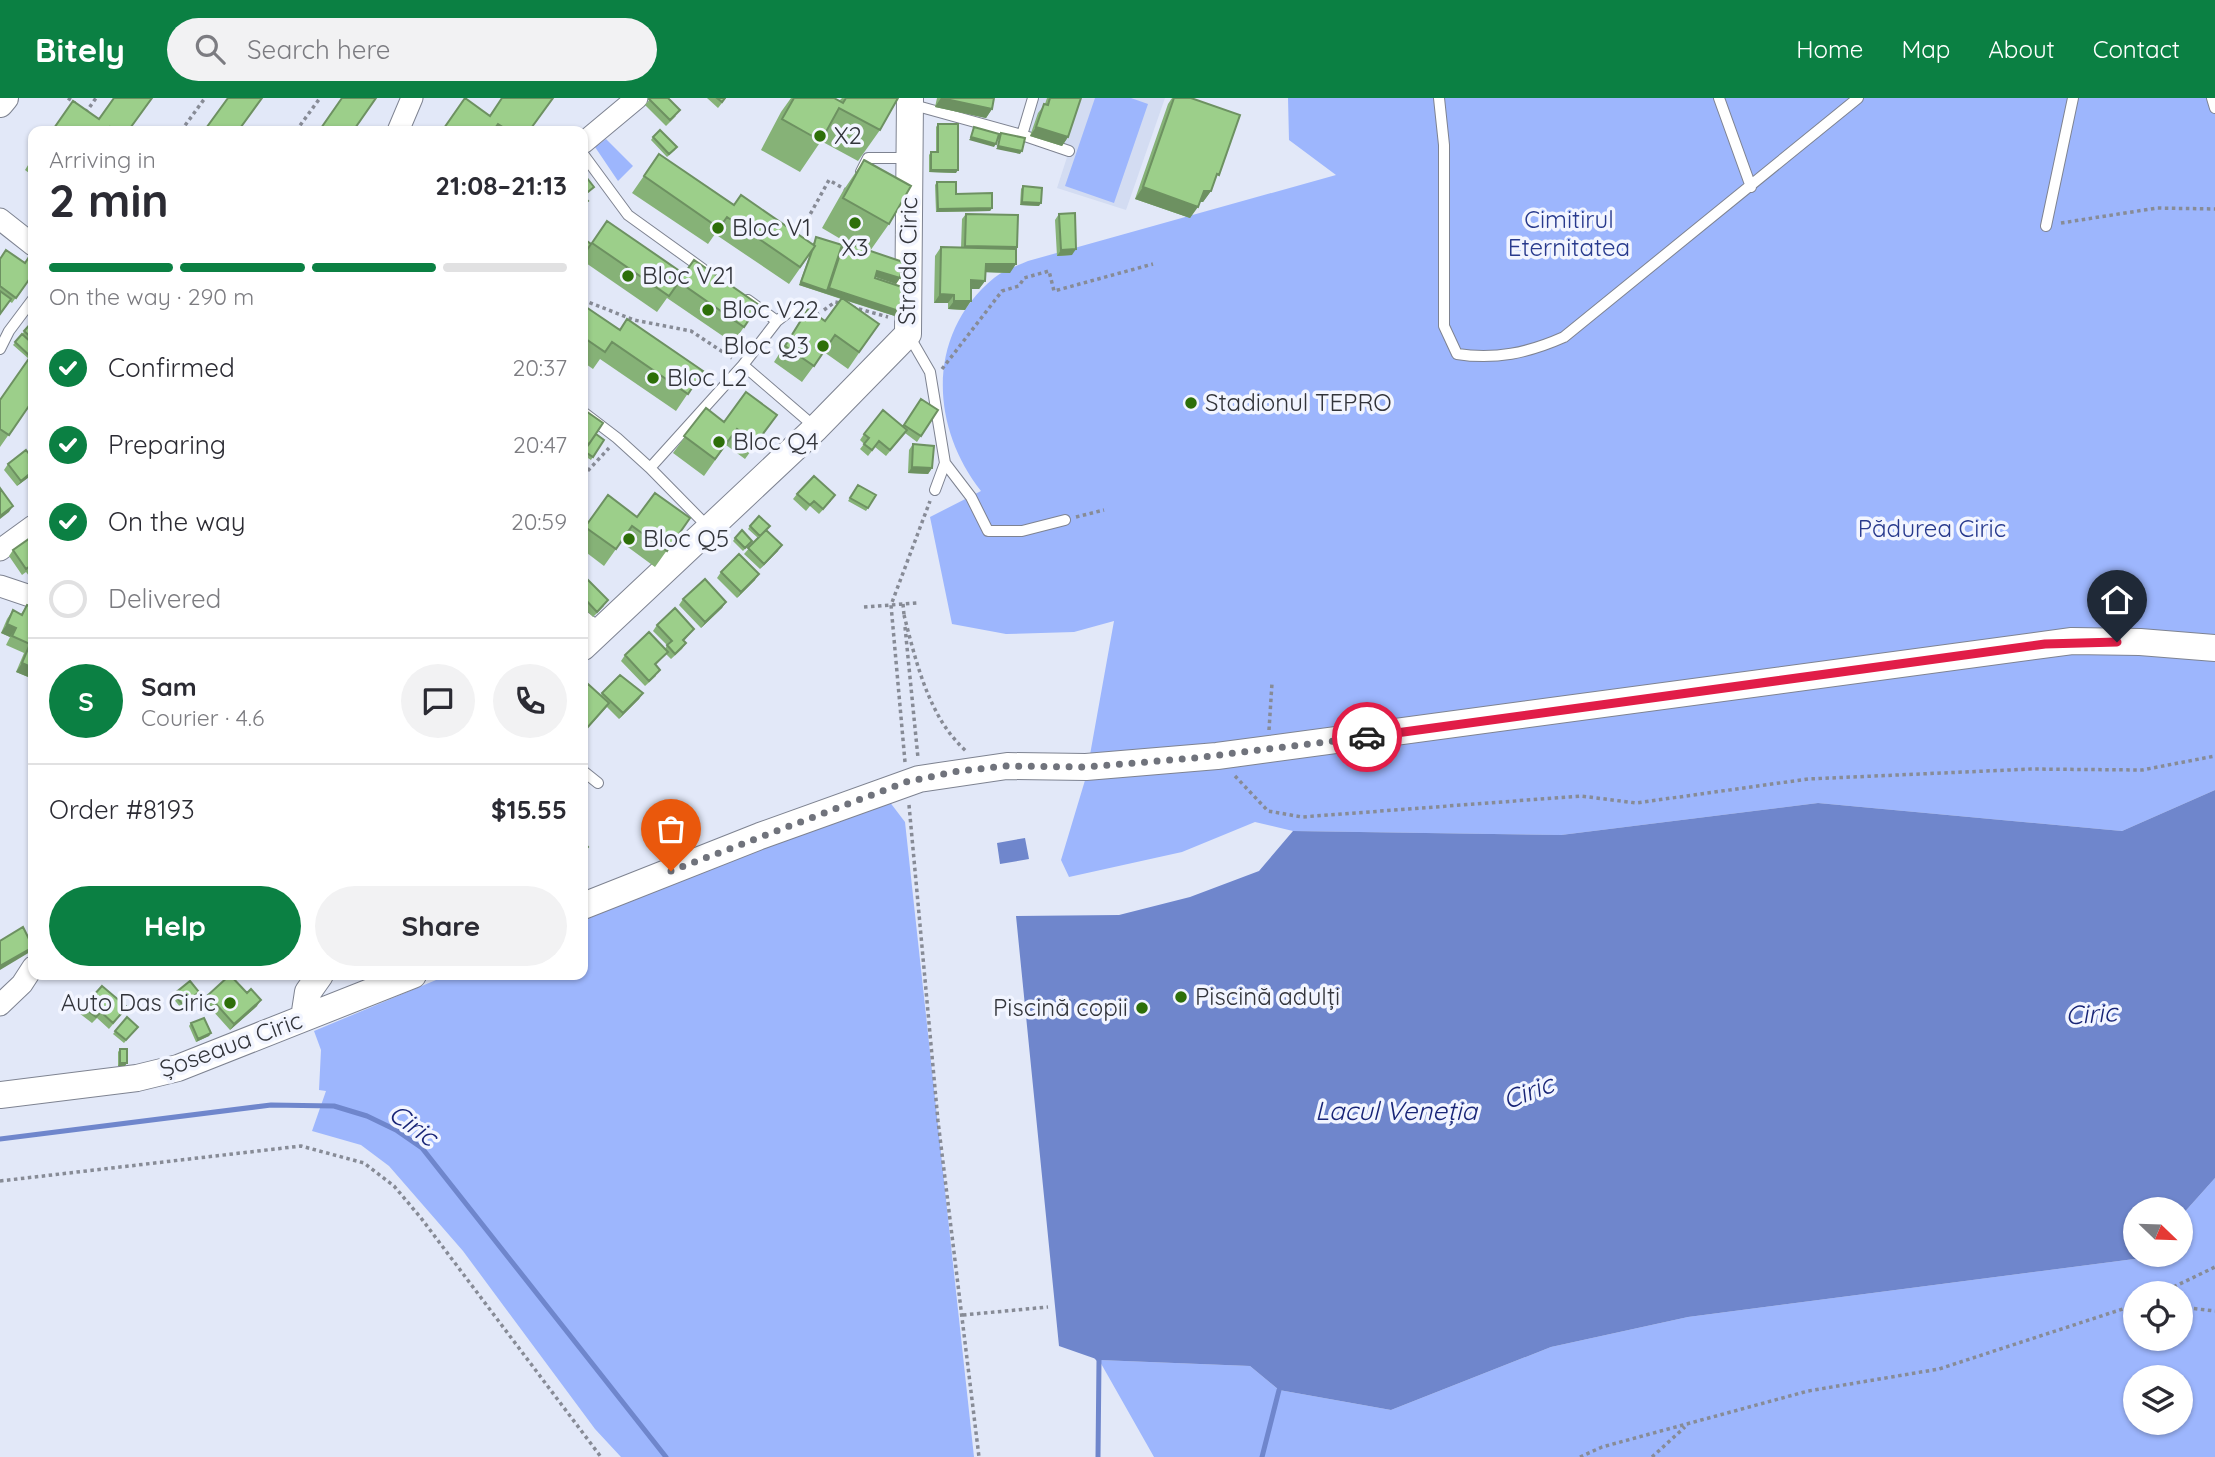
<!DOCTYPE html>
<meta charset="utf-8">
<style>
:root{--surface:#fff;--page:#f2f2f3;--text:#2b2b33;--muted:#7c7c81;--line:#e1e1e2;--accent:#0b8043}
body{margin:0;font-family:Quicksand,sans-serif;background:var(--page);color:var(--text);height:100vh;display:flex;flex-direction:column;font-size:26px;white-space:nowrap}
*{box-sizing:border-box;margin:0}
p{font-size:23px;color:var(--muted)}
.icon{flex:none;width:38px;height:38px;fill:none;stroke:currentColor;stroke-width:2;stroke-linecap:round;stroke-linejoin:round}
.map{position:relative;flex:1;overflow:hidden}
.side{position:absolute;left:28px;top:28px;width:560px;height:854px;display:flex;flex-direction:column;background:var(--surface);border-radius:14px;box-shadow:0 2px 5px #0004}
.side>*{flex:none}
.needle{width:46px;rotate:113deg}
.fabs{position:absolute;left:2123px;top:1099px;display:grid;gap:14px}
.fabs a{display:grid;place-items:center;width:70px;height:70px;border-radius:50%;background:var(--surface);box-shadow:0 2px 5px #0004;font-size:35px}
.pin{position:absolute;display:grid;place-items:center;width:60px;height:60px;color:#fff;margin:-72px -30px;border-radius:50% 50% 50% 0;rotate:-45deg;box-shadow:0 0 7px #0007}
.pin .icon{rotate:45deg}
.courier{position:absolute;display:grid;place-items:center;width:70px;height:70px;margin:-35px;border:5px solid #e11d48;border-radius:50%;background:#fff;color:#222;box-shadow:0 2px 9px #0007}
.summary em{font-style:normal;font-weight:700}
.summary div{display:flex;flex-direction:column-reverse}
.summary{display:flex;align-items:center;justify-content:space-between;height:119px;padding:0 21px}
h1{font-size:46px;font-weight:700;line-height:52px}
.bar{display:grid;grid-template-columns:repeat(4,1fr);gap:10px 7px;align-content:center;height:84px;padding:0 21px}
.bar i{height:9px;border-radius:5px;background:var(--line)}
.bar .on{background:var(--accent)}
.bar p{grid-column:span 4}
.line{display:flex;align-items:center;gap:18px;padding:0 21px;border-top:2px solid var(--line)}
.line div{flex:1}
.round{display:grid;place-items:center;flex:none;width:74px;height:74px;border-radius:37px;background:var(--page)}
ol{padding:0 21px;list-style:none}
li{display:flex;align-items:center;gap:21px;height:77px}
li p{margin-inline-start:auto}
li .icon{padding:7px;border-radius:50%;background:var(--accent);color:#fff;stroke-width:4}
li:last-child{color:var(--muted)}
li i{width:38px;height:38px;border:4px solid var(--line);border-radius:50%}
.action{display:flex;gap:14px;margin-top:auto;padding:14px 21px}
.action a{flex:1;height:80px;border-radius:42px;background:var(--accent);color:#fff;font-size:28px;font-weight:700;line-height:80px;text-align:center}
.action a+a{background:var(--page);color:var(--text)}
header{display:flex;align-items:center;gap:42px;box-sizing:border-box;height:98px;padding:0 35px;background:var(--accent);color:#fff}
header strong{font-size:33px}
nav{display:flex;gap:38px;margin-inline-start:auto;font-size:24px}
.search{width:490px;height:63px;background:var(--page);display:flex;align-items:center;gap:18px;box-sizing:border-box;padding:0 24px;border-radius:38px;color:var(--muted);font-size:26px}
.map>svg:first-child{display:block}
.built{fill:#d3dcf2}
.green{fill:#9db6fd;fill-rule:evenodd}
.water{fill:#6f86cc}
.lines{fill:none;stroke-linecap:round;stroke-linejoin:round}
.stream{stroke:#6f86cc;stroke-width:5}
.service-casing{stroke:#7e8391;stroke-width:12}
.minor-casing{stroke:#7e8391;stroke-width:23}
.tertiary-casing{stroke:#7e8391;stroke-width:28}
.path{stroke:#878b96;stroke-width:3.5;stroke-dasharray:3.5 3.5;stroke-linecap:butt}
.service{stroke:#fff;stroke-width:10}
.minor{stroke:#fff;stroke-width:21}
.tertiary{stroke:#fff;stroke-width:26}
.wall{fill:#86b277}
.shaded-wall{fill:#6d9161}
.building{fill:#9ccf8a;stroke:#6d9161;stroke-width:2}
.done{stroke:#70737c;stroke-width:7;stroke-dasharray:0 12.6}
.route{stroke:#e11d48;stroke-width:9}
.poi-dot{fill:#2d6f09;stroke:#f2f5ff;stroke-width:2.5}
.labels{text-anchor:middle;stroke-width:7;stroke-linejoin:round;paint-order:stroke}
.poi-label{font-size:24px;fill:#32343a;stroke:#f2f5ff;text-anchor:start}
.park-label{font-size:24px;fill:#283a8d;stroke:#f2f5ff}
.street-label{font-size:24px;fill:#32343a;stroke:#f2f5ff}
.water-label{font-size:26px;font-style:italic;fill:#182577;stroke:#f2f5ff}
</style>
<header>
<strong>Bitely</strong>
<div class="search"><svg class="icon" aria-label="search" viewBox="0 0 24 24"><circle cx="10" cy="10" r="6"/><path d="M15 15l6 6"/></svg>Search here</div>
<nav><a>Home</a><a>Map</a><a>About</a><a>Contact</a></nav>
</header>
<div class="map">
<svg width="2215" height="1359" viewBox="0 0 2215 1359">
<rect width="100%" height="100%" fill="#e2e8f8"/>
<path class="built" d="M1033,0H1165L1126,112L1057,90L1069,53L1022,37Z"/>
<path class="green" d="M1095,0H1131L1148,6L1114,105L1065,88Z
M1288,0H2215V692L2122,733L1818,705L1561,737L1293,733L1255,724L1182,754L1069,779L1061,762L1086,679L1114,523L1074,534L1006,536L952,526L930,419L981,393C930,328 926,236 994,180C1004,172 1017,168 1028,163L1336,77L1289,42Z
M606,41L633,68L618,83L595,49Z
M889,703L905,724L974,1359H621L595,1331L463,1153L389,1068L361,1047L312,1033L326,993L319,992L321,952L314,933L448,877H583V821L766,747Z
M2215,1080V1359H1154L1099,1262L1250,1268L1279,1292L1391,1312L1551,1249L1688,1219L2142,1160L2145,1157H2180L2181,1118ZM2135,1195H2180V1241H2135ZM2135,1279H2180V1325H2135Z"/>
<path class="water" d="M2215,692V1080L2181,1118L2180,1111H2135V1157H2145L2142,1160L1688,1219L1551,1249L1391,1312L1279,1292L1250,1268L1099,1262L1059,1248L1016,818L1119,817L1190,799L1259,773L1293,733L1561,737L1818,705L2122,733Z
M1025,740L1029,761L1000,766L997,745Z"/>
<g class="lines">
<path class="stream" d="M0,1041L271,1007L334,1008L367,1018L396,1032L422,1050L666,1359
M1096,1258L1099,1262L1098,1359
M1262,1359L1279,1292"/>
<g class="service-casing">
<path id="service" d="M1033,0L1022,37L1069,53
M1439,0L1444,47V228L1457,256C1495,262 1528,255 1564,239L1858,0
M1719,0L1751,89
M2212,0L2215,10
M910,6L1022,37
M583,56L628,117L703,171
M861,74L868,60H909
M2046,128L2073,0
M748,202L777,223L743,267L815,329
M777,223L795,209L814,218
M908,236L930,274L945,365L971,399L988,433H1022L1065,422
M0,251L9,233L33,201
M583,314L617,340L650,370L743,267
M650,370L708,429
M935,392L945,365
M583,673L598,685"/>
</g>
<g class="minor-casing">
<path id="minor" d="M398,33L412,0
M583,45L637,0
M0,121L33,147
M0,452L33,428
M0,488L33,499
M583,524L598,535
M0,907L22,886L33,869"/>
</g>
<g class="tertiary-casing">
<path id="tertiary" d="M0,6L5,0
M583,549L816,330L908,236L910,0
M583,808L760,738L919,681L1007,668L1086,669L1217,658L2072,543L2140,544L2215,550
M304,920L308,894L320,877
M0,997L137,980L178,970L413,877"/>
</g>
<path class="path" d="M68,0L75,5
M85,12L87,13L96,0
M181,33L205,0
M296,33L320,0
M807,122L829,82L848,93
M2061,125L2157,110L2215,111
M583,202L634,222L691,233L732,260
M852,209L888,219
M824,212L835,204L841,205
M942,271L1002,193L1019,188L1024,180L1049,173L1054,193L1153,166
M583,378L609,350
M1076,419L1104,412
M903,506L904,517
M864,509L917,505
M904,517C916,564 929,620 966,653
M905,529L918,660
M1269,632L1272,585
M905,664L891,507L930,403
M1235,678L1268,713L1302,719L1581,698L1636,705L1808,681L2031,671L2142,672L2215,658
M909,707L938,1023L979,1359
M0,1083L301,1048L364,1065L394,1088L421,1120L601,1359
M2161,1195L2215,1169
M2180,1209L2215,1213
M963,1217L1048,1209
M1580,1359L1602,1349L1808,1293L1939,1271L2135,1207
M1652,1359L1685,1329"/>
<use href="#service" class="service"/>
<use href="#minor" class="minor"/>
<use href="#tertiary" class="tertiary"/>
</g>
<path class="wall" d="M651,0L676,18L666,28L645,7Z
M707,0H726L718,10Z
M791,0H834L839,3L842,0H898L880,32L858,63L821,43L800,74L761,52L781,14Z
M937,0H994L992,11L986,20L935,9Z
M1047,0H1081L1068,39L1062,48L1030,38L1038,15L1045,6Z
M1172,0H1191L1211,93L1203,104H1200L1190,120L1135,101L1168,6Z
M490,18L529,33H442Z
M938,26L956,75L929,74V57L931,54H936V29Z
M653,39L675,52L667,59L651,42Z
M659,56L734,107L813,146L816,139L842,147L844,144L849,146L822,130L843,93L864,62L889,126L870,153L900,180L896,186L875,179V180L901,220L844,202L879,226L848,271L824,254L802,284L774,264L808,211L825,223L841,201L799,187L810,156L789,186L715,136L708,146L632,95Z
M33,59V78L25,72Z
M937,84L956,96L992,110L990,113L936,114L935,87Z
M1023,88L1039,108L1020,107L1021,91Z
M966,116L1016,151L1010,175L985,174V183L979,191H971L965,212L948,211V205H934L935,158L941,149L961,150L962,121Z
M1059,116L1072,157L1057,158L1055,122Z
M607,123L684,176L759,207L733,245L667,200L657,214L583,163V140L591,146Z
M0,161L33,176L12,205L9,203L0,216Z
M583,207L620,232L703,273L676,313L600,261L593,271L583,264Z
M33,223V257L31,260L33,302L0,349V302L29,261L13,247Z
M921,301L938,312L917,344L905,335L886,358L875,349L868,358L860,351L864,346L860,342L864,336L903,328Z
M706,310L724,324L777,317L745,361L726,347L704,378L673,355Z
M583,311L596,336L604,342L591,362L583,357Z
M33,335V344L29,341Z
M913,346L932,370L928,376L908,375L909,352Z
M8,366L33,376L17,388L4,372Z
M858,387L868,410L866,413L848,403Z
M797,396L831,403L819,416L810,408L806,413L793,401Z
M608,397L637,419L690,420L655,469L621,444L604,468L583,452V432Z
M750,428L767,432L778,453L760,471L744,456L758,440L748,431Z
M33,439V475L29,478L26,474L22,477L9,458L13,452Z
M735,440L752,443L743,453L733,443Z
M721,474L755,482L737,500L717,480Z
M583,483L604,508L593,519L583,509Z
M683,501L726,504L722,510L701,530L679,507Z
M27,507L33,581L16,574L24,555L6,547L10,539L1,535L7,521L13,512L21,516Z
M657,527L694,531L684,543L686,545L682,551L671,561L666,556L656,567V578L645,588L621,563L625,557L665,551L667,547L653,533Z
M583,593L601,597L602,595H643L639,601L619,621L607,609L583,635Z
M33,750V762L28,758Z
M174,896L197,897L181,910L172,899Z
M208,897L257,908L230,932L204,903Z
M83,909H127L109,931L97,920L92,925L79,915Z
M127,919L138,929L124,945L113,936Z
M191,925L211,935L209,938L196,944L189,928Z
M120,951L125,968H118V954Z"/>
<path class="shaded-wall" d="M941,0L992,11L986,20L935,9Z
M1036,29L1068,39L1062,48L1030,38Z
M971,39L996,46L994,49L969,42Z
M998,48L1022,53L1020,56L996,51Z
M931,72H958L956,75L929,74Z
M1143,89L1198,109L1190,120L1135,101Z
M1204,93H1211L1203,104H1196Z
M1022,104L1041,105L1039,108L1020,107Z
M992,110L990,113L936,114L938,111Z
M1076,151L1072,157L1057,158L1061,152Z
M986,166H1016L1010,175L980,174Z
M877,173L900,180L896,186L873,178Z
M971,182L985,183L979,191H965Z
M801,184L827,193L829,190L905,215L901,220L799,187Z
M940,196L954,197L948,205H934Z
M954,203H971L965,212L948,211Z
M912,369L932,370L928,376L908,375Z
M33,373V376L17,388L21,383Z
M13,408L9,414L0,421V418Z
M782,447L778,453L760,471L764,466Z
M759,476L755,482L737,500L741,494Z
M726,504L722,510L701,530L705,524Z
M7,526L16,530L10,539L1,535Z
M22,565L33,570V581L16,574Z
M643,595L639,601L619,621L623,615Z
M33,849L30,854L0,872V868Z
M261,902L257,908L230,932L234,926Z
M211,935L209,938L196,944L198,941Z
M120,965H127L125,968H118Z"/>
<path class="building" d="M114,0H152L128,33H115L110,29L107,33H52L73,3L99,21Z
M228,0H262L238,33H204Z
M342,0H376L353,33H319Z
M465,0L490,18L502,0H553L529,33H509L498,26L493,33H442Z
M651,0H668L680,12L670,22L649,1Z
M717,0H725L722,4Z
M794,0H834L843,5L846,0H898L880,32L839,10L821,43L782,21Z
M941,0H994L992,11Z
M1050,0H1081L1068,39L1036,29L1044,6L1048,7Z
M1174,0H1191L1240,17L1219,77L1217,76L1211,93H1204L1198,109L1143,89Z
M938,26H958V72H931V54H938Z
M974,29L999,36L996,46L971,39Z
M660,32L677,49L669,56L653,39Z
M1001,35L1025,40L1022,53L998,48Z
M659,56L734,107L741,97L815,148L800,169L727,119L719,130L644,78Z
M864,62L911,88L889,126L843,100Z
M583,75L594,89L583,98L588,103L583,107Z
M937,84H956V96L992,95V110L938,111Z
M1023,88L1042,90L1041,105L1022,104Z
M1075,115L1076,151L1061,152L1059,116Z
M966,116L1018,117L1017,149L965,148Z
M607,123L684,176L694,162L759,207L744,229L679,184L669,198L592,145Z
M816,139L842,147L827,193L801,184L812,153L815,148L814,147Z
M583,140L591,146L583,158Z
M844,144L903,164L900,180L877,173L875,180L908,191L905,215L829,190Z
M941,149L1016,151V166H986L985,183L971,182V203H954V197L940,196Z
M6,152L25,165L29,159L33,162V176L16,200L0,188V161Z
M0,193L11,201L0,216Z
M842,200L879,226L859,254L835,237L814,268L785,248L808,211L825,223Z
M583,207L620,232L627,221L703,273L688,296L612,244L605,254L583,239Z
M33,223V241L24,233Z
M22,236L33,246V256L31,259L15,244Z
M30,259L33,262V302L9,337L0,331V302Z
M746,294L777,317L756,345L737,331L715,361L684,338L706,310L724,324Z
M921,301L938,312L921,338L904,327Z
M583,311L603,325L589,346L583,342Z
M883,312L907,332L890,352L879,343L872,352L864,346L869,340L864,336Z
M596,336L604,342L593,359L584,353Z
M913,346L934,348L932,370L912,369Z
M26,352L33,361V373L21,383L8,366Z
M814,378L835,397L823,411L814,403L810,407L797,396Z
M858,387L876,397L868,410L850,400Z
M0,390L13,408L0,418Z
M655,395L690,420L667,453L632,428L616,451L585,429L608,397L637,419Z
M759,418L770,428L760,438L750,428Z
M742,432L752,443L745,450L735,440Z
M766,432L782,447L764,466L748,450Z
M33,438V472L30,468L26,471L13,452Z
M739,456L759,476L741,494L721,474Z
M586,480L608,502L597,514L583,499V483Z
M705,481L726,504L705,524L683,501Z
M27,507L33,510V570L22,565L30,546L12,538L16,530L7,526L13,512L22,517Z
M675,510L694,531L683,542L686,545L675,556L667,547L672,543L657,527Z
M649,534L668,554L655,566L660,572L649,583L625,557Z
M620,577L643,595L623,615L602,595Z
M588,586L609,605L587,630L583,626V593Z
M583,743L588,749L583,754Z
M23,829L33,849L0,868V843Z
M230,877L247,895L251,891L261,902L234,926L208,897Z
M190,883L199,894L183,907L174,896Z
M102,888L127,909L113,925L101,914L96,919L83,909Z
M127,919L138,929L126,942L115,933Z
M204,920L211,935L198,941L191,925Z
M120,951H127V965H120Z"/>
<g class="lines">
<path class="done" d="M671,773L906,684L958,673L1007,668L1086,669L1194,660L1367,639"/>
<path class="route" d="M1367,639L2045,546L2117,544"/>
</g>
<g class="poi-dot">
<circle cx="820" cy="38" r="7"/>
<circle cx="855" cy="125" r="7"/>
<circle cx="718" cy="130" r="7"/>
<circle cx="628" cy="178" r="7"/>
<circle cx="708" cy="212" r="7"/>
<circle cx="823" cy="248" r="7"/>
<circle cx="653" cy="280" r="7"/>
<circle cx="1191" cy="305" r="7"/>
<circle cx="719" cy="344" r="7"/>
<circle cx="629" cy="441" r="7"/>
<circle cx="1181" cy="899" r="7"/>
<circle cx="230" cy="905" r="7"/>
<circle cx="1142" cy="910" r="7"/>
</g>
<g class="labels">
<g class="poi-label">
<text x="834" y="46">X2</text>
<text x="732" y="138">Bloc V1</text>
<text x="855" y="158" text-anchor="middle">X3</text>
<text x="642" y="186">Bloc V21</text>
<text x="722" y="220">Bloc V22</text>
<text x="809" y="256" text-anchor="end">Bloc Q3</text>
<text x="667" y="288">Bloc L2</text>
<text x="1205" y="313">Stadionul TEPRO</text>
<text x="733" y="352">Bloc Q4</text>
<text x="643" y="449">Bloc Q5</text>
<text x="1195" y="907">Piscină adulți</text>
<text x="216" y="913" text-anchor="end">Auto Das Ciric</text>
<text x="1128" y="918" text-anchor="end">Piscină copii</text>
</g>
<g class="park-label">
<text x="1569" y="130">Cimitirul<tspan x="1569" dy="28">Eternitatea</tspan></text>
<text x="1932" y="439">Pădurea Ciric</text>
</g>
<g class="street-label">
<text transform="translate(908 163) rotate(-89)" y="8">Strada Ciric</text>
<text transform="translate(231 947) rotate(-20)" y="8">Șoseaua Ciric</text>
</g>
<g class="water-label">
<text transform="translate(2091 916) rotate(-4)" y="9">Ciric</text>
<text transform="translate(1528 994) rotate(-21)" y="9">Ciric</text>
<text x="1396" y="1022">Lacul Veneția</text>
<text transform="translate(413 1027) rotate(35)" y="9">Ciric</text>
</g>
</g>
</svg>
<div class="fabs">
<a><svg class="needle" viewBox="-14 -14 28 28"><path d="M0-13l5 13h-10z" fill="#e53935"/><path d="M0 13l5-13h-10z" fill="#7c7c81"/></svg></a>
<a><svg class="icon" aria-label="locate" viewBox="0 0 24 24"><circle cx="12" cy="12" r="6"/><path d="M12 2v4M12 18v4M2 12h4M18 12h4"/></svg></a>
<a><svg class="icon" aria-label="layers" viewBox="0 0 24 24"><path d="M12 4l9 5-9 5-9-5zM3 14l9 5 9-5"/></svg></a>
</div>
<div class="pin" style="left:671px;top:773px;background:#ea580c"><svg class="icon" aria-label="bag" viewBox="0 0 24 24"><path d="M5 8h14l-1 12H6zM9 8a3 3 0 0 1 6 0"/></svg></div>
<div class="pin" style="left:2117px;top:544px;background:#1f2937"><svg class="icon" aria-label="home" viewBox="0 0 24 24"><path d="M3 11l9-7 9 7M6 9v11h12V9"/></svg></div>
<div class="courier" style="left:1367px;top:639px"><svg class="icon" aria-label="car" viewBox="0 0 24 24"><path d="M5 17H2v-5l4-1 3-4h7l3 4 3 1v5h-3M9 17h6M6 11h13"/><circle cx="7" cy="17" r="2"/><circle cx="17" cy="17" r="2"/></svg></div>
<section class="side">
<div class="summary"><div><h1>2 min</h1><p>Arriving in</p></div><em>21:08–21:13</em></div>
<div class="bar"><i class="on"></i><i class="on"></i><i class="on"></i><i></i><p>On the way · 290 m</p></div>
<ol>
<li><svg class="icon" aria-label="check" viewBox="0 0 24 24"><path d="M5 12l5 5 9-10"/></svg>Confirmed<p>20:37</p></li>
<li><svg class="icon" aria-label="check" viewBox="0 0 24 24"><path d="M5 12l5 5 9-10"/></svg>Preparing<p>20:47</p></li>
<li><svg class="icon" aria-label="check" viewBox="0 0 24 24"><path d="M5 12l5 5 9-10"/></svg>On the way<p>20:59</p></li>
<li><i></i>Delivered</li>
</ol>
<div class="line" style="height:126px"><b class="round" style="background:var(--accent);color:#fff">S</b><div><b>Sam</b><p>Courier · 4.6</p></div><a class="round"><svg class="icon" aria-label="chat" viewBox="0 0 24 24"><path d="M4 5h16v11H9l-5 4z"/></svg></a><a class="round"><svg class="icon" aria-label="phone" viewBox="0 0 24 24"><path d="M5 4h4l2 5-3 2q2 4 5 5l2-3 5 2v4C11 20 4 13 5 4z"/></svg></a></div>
<div class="line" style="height:91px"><div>Order #8193</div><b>$15.55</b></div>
<div class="action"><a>Help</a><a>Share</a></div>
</section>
</div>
